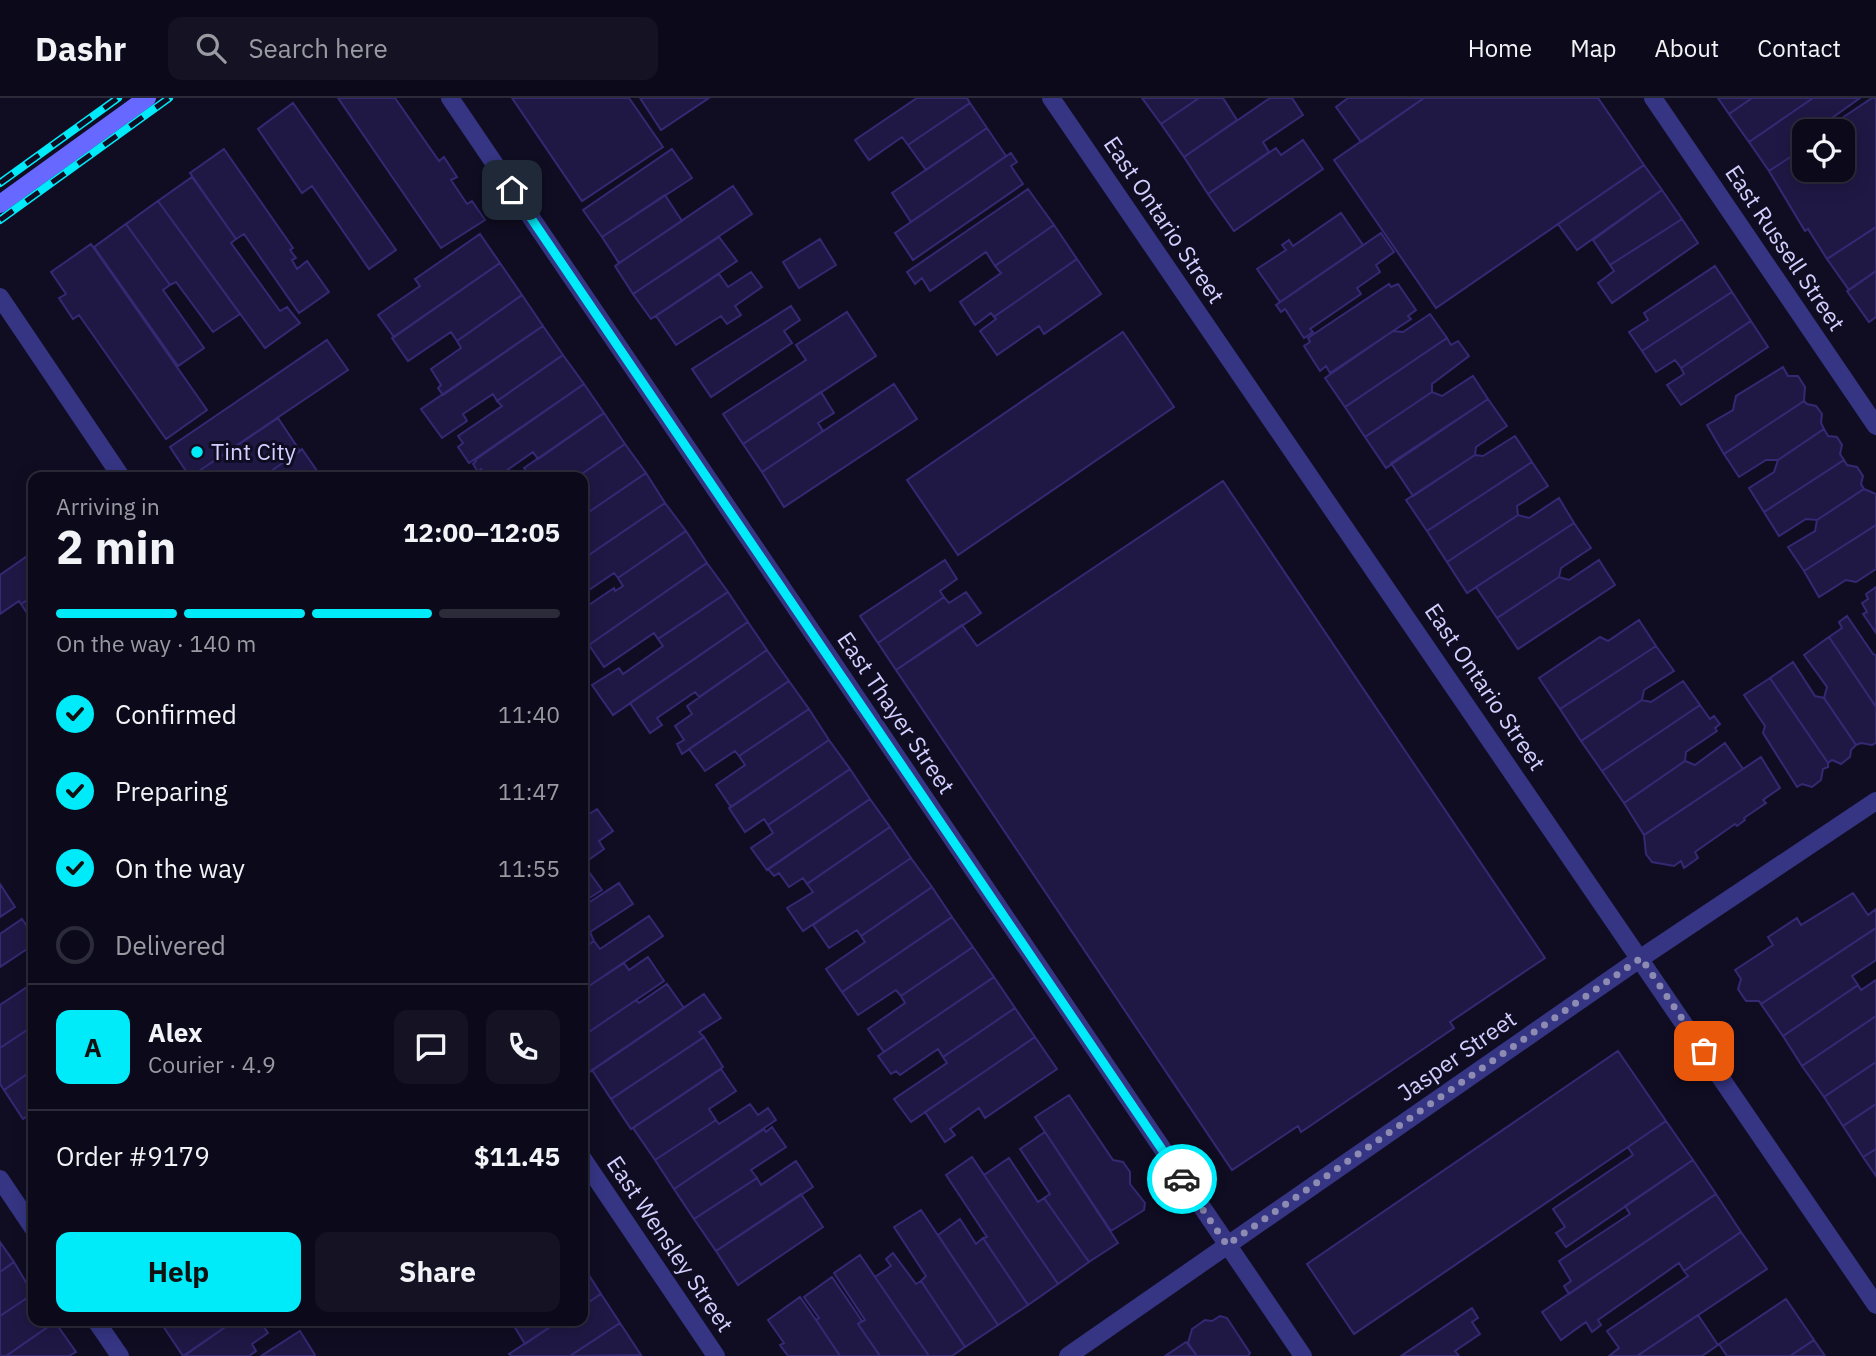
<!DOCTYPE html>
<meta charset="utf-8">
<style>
:root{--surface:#0c0a1a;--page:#151323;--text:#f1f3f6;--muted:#9a9aa2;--line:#2c2b39;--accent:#00ebfa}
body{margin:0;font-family:"IBM Plex Sans",sans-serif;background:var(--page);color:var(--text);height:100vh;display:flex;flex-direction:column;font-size:26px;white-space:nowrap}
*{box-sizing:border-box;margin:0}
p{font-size:23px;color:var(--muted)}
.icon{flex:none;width:38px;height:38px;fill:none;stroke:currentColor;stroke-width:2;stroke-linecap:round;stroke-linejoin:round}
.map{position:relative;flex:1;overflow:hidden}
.sheet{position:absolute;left:28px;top:374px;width:560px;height:854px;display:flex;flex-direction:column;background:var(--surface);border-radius:14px;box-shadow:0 4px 18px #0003,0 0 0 2px var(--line)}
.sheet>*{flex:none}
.buttons{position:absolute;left:1792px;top:21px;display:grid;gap:14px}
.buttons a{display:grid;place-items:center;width:63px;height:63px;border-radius:14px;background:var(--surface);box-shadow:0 4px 18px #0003,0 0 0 2px var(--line);font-size:35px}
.pin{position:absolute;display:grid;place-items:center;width:60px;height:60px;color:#fff;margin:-30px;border-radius:14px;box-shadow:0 4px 10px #0006}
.courier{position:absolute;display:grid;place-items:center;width:70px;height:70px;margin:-35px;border:5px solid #00ebfa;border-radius:50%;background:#fff;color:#222;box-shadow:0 2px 9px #0007}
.summary em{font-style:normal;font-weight:700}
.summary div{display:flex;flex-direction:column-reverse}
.summary{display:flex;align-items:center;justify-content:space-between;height:119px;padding:0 28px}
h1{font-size:46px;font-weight:700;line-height:52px}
.bar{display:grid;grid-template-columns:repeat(4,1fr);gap:10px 7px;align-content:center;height:84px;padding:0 28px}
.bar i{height:9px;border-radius:5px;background:var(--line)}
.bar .selected{background:var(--accent)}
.bar p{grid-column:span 4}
.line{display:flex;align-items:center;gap:18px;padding:0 28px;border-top:2px solid var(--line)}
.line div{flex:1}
.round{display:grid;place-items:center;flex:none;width:74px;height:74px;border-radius:14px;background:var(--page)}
ol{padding:0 28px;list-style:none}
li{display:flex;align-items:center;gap:21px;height:77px}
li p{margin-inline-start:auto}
li .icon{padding:7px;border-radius:50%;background:var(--accent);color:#111;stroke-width:4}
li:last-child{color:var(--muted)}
li i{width:38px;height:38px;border:4px solid var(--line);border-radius:50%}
.button{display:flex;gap:14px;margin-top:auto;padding:14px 28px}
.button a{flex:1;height:80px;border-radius:14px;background:var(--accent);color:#111;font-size:28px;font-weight:700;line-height:80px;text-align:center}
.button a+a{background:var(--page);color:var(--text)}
header{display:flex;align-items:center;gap:42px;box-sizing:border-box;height:98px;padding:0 35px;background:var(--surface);border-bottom:2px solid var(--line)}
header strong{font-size:33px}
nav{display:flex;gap:38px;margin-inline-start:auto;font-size:24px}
.search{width:490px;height:63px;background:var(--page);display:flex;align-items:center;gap:18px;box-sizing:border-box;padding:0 24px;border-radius:14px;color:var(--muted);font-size:26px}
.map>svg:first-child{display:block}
.building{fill:#1f1845;stroke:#342972;stroke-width:2}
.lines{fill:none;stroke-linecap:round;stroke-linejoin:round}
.street{stroke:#353584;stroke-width:18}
.secondary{stroke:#6668ff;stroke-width:18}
.rail-casing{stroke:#00ebfa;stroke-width:8}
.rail{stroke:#100d23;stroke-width:5;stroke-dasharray:16;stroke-linecap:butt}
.done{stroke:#8e8bb2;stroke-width:7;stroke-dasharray:0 12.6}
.route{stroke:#00ebfa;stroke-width:9}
.poi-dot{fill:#00ebfa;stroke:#100d23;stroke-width:2.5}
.labels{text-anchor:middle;stroke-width:6;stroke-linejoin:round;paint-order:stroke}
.street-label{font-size:23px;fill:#d2cfff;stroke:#100d23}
.poi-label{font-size:23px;fill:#d2cfff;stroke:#100d23;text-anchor:start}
</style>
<header>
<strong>Dashr</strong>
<div class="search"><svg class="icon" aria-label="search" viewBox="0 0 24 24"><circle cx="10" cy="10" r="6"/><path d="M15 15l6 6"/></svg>Search here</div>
<nav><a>Home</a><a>Map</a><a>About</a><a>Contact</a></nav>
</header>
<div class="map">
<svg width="1876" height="1258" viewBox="0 0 1876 1258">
<rect width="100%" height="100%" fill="#100d23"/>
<path class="building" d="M338,0H395L439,63L444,59L457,79L451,82L467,106L472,103L485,122L441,150Z
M512,0H629L663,49L582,103Z
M640,0H709L661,32Z
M917,0H967L970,5L908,47L902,39L869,62L855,42Z
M1142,0H1199L1161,26Z
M1199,0H1223L1237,22L1184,59L1161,26Z
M1270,0H1292L1303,17L1263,44L1269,54L1208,96L1184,59Z
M1348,0H1424L1361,44L1336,9Z
M1424,0H1598L1644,67L1436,210L1334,62Z
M1718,0H1752L1729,16Z
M1752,0H1813L1749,44L1729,16Z
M1813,0H1860L1832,20L1838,28L1830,33H1804V50L1769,73L1749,44Z
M1872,0H1876V129L1827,161L1808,131L1805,133L1769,73L1804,50V72H1843V33H1830L1838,28L1836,24Z
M293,5L396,152L369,171L312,88L302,95L258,31Z
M970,5L987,30L926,72L908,47Z
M987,30L1006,58L911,124L892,95Z
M1303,42L1323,71L1234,133L1208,96L1276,50L1281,57Z
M224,51L293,150L290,152L296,160L292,162L297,171L307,163L329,194L299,215L244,136L236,141L190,75Z
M672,51L692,80L602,139L583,112Z
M1011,55L1017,64L1011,68L1023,86L913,162L895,135Z
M1644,67L1662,92L1577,152L1558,126Z
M192,79L236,141L231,145L280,213L287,209L300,225L265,250L158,103Z
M733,88L752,116L633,196L615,168Z
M1028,91L1054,127L995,168L986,154L930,193L922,180L915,186L907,174Z
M1662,92L1682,121L1610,167L1593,142Z
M665,97L682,123L619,165L602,139Z
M158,103L240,216L213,234L176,184L170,187L126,126Z
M1341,115L1363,147L1280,204L1257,171L1286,152L1282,147L1289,142L1293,148Z
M1682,121L1698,145L1612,205L1598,185L1614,173L1610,167Z
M126,126L170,187L163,192L204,250L178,268L94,149Z
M1054,127L1077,161L994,219L991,215L975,227L960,204L1001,175L995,168Z
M1876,129V173L1849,192L1827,161Z
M1381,135L1394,154L1376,167L1380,174L1357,190L1361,196L1310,231L1313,234L1304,240L1285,211L1281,214L1276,207Z
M480,136L500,165L394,239L378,217L420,188L415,181Z
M719,139L737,163L651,221L633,196Z
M820,141L836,167L799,190L783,164Z
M91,146L207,312L166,341L79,217L73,221L59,200L66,196L51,174Z
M1077,161L1101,196L1044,236L1039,228L997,257L980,233L996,221L994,219Z
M500,165L522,197L457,243L451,234L408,263L392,240Z
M1715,168L1732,194L1642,253L1629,234L1648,222L1644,215Z
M1876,173V219L1869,224L1847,193Z
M751,174L762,189L735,208L741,217L727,226L721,218L676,247L656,218L719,176L728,189Z
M1389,186L1391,189L1398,186L1416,212L1408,218L1411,221L1330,275L1326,268L1320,273L1304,248L1310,244L1308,240Z
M1732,194L1751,223L1681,270L1675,262L1656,274L1642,253Z
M522,197L543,228L443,297L438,290L441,287L431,271L461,250L457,243Z
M791,208L800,222L784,233L792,245L711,299L692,271Z
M847,214L876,258L743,346L723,316L806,262L796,247Z
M1430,216L1447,240L1345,309L1325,280L1393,233L1403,234Z
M1751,223L1768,249L1681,307L1667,287L1684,276L1681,270Z
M543,228L563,257L497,303L493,296L463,316L467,323L442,340L421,311Z
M1123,234L1174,309L958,457L907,382Z
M1447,240L1451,247L1458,243L1469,258L1432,286V294L1365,339L1345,309Z
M327,242L348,272L190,379L170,349Z
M563,257L584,286L469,365L458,349L463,345L458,338L502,308L497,303Z
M1783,269L1788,278H1798L1805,289L1804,303L1724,356L1707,327L1733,312L1736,298Z
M1473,278L1488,301L1386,370L1365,339L1432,294L1442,298Z
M584,286L604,315L538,361L533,354L496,380H487L481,371L478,374L473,366L476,363L475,362Z
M894,286L917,321L784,409L762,374Z
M821,294L834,315L818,325L823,333L762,374L743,346Z
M1488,301L1507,328L1476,349L1475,357L1413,398L1391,365Z
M1804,303L1807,306L1816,308L1822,316L1821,325L1824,331L1778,362H1766L1739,379L1724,356Z
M604,315L625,346L576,380H528L530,378L524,370Z
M278,320L300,353L261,380L190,379Z
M1824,331L1828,338L1837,339L1842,347L1840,356L1844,362L1764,414L1749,390L1774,374L1778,362Z
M1515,338L1532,364L1427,433L1406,402L1475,357L1483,358Z
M625,346L646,375L583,418V380H576Z
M302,351L322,380H261L300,353Z
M1844,362L1847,367L1857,369L1863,378L1861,386L1864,391L1817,422L1806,421L1779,438L1764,414Z
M1532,364L1548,388L1517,408L1518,417L1447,464L1427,433Z
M646,375L665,405L583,461V418Z
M1223,383L1545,860L1450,924L1454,930L1301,1034L1298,1028L1232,1072L896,572L962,527L977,548Z
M1864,391L1876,396V427L1804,473L1788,449L1815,433L1817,422Z
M1559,400L1574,425L1467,495L1447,464L1518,417L1529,420Z
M665,405L686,433L618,480L614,475L583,496V461Z
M1574,425L1591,450L1561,470L1559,479L1497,520L1476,489Z
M1876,427V471L1856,484L1846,482L1819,499L1804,473Z
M686,433L707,465L583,551V511L614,490L615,493L623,488L618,480Z
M33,454V498L21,506L19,503L0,516V477Z
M945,462L957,481L940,493L944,499L878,545L860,518Z
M1599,462L1615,487L1518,551L1497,520L1559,479L1569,482Z
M707,465L728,494L658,541L654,535L604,569L589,547Z
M1876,489V535L1863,516L1867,514L1862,505L1868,501L1866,496Z
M728,494L748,524L613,617L592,587L619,570L623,576L663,548L658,541Z
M966,494L981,515L896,572L878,545L944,499L949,505Z
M33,498V524L21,506Z
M1847,518L1873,556L1876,557V609L1829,539L1842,530L1839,524Z
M1639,522L1656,548L1560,611L1539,580L1600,539L1608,543Z
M748,524L767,552L699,599L695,594L657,620L662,627L650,635L630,605Z
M1829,539L1876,609V645L1872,647L1861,645L1856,647L1824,600L1827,589L1804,557Z
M1656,548L1674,573L1644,592L1642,602L1581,643L1560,611Z
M767,552L789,583L682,656L677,646L684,642L675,628L692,616L687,608Z
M1793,564L1815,598L1824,600L1856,647L1851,652L1850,659L1841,666L1832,662L1828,665L1770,580Z
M1770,580L1828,665V669L1823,671L1821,682L1812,689L1802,686L1797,689L1763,635L1765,628L1744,597Z
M789,583L809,611L739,658L735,653L705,673L689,651Z
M1683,583L1700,607L1602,673L1581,643L1642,602L1651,604Z
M1700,607L1710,621L1714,618L1720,626L1715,630L1717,633L1686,654L1685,663L1624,705L1602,673Z
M809,611L829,642L731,709L716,687L745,667L739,658Z
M829,642L850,671L768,727L764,721L745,734L729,710Z
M1725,645L1743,671L1644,737L1624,705L1685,663L1695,667Z
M1761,659L1780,690L1763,702L1766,705L1744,720L1745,722L1737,728L1735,726L1695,754L1698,760L1684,770L1681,763L1674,768L1652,764L1646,756L1644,737Z
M850,671L870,701L767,772L751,750L773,735L768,727Z
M870,701L890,729L807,786L803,780L789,789L779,775L774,778L768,771Z
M597,711L613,733L599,743L604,751L587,763L583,757V720Z
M890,729L911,760L803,833L787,810L813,794L807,786Z
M911,760L932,789L861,838L857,832L829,850L813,827Z
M589,774L602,792L583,804V778Z
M619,785L633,806L590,834L594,843L583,851V804L585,807Z
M0,786L15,809L0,819Z
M932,789L952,819L842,894L826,871L865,844L861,838Z
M1853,795L1868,817L1876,811V830L1761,906L1759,903H1746L1738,891L1741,881L1735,872L1773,847L1768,839L1797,820L1801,827Z
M649,818L663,838L583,892V851L594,843L600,851Z
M952,819L973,849L901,898L896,892L858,917L842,894Z
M22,821L33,837V847L0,869V836Z
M1876,830V862L1852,878L1858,887L1783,938L1761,906Z
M973,849L994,879L884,954L868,931L905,905L901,898Z
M648,859L664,883L583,938V892L624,865L629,872Z
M994,879L1015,910L943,959L938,951L900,977L896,973L891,976L878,958Z
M1876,882V918L1802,968L1783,938L1858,887L1861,892Z
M33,885V928L0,950V907Z
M667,886L684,910L590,974L585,968L589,965L583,957V938L636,902L639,905Z
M704,896L721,920L699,934L704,939L611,1001L592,972Z
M1015,910L1035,939L911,1024L894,1001L947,965L943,959Z
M1876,918V964L1824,999L1802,968Z
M33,928V972L4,992L0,986V950Z
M704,939L723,969L631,1031L611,1001Z
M1035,939L1057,971L985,1020L979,1010L950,1031L955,1037L945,1044L925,1014Z
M1618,953L1666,1023L1354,1236L1307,1166Z
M1876,964V1006L1843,1028L1824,999Z
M721,971L736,993L709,1011L716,1022L655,1062L633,1030Z
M33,972V1014L23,1021L4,992Z
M1069,997L1113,1062L1123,1064L1130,1074V1086L1145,1105L1144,1112L1111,1133L1035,1019Z
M750,1006L758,1017L768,1010L776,1022L674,1091L655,1062L716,1022L719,1026Z
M1876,1006V1051L1863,1059L1843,1028Z
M1666,1023L1693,1062L1566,1149L1556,1135L1565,1129L1553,1111L1633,1057L1628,1049Z
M772,1029L786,1049L751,1072L757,1080L694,1121L674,1091L764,1031L766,1034Z
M1045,1034L1118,1145L1089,1164L1044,1100L1050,1096L1020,1051Z
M1876,1051V1078L1863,1059Z
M972,1059L1058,1186L1028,1207L983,1140L987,1139L946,1077Z
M1009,1060L1038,1104L1044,1100L1089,1164L1058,1186L984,1077Z
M1693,1062L1716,1096L1569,1196L1564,1188L1571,1183L1559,1163L1630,1116L1625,1108Z
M796,1063L813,1089L716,1153L694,1121L757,1080L761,1087Z
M801,1096L823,1129L738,1187L716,1153Z
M1716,1096L1741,1134L1684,1173L1679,1165L1598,1222L1601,1227L1592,1234L1586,1224L1561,1242L1542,1214Z
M921,1112L998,1227L965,1249L921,1183L926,1178L894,1129Z
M960,1121L976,1146L983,1140L1028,1207L998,1227L938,1137Z
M1741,1134L1767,1171L1637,1258H1609L1619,1250L1607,1233L1688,1178L1684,1173Z
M0,1144L14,1164L0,1174Z
M893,1155L916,1186L921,1183L965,1249L952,1258H929L875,1179L891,1168L886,1161Z
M860,1157L875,1179L929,1258H880L858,1226L865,1222L834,1175Z
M14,1164L33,1196L0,1218V1174Z
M583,1168L601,1196L583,1208Z
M832,1179L862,1223L858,1226L880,1258H840L816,1222L819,1220L804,1199Z
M33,1196V1223L55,1224L6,1258H0V1218Z
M601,1196L620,1225L570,1258H511L509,1256L559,1223H583V1208Z
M800,1199L816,1222L840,1258H788L780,1247L784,1245L768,1222Z
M1786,1201L1814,1242L1790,1258H1727L1719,1246Z
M1472,1210L1478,1220L1472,1224L1480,1236L1455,1253L1459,1258H1401Z
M1698,1217L1718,1247L1702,1258H1637Z
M1220,1218L1227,1220L1250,1255L1248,1258H1197L1188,1245L1192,1231L1205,1222L1212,1223Z
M171,1223H234L183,1258L163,1228Z
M234,1223H260L268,1235L252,1246L256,1253L249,1258H184Z
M511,1223H559L525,1246Z
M55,1224L76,1254L69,1258H6Z
M620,1225L641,1257L570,1258Z
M300,1233L315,1257L313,1258H261Z
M1814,1242L1825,1258H1790Z
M1186,1244L1197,1258H1165Z"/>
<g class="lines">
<path class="street" d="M450,0L1303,1258
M1051,0L1876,1207
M1653,0L1876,328
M0,199L122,380
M583,1061L716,1258
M0,1081L33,1130
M96,1223L120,1258
M1068,1258L1641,860L1876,703"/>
<path class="secondary" d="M0,106L147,0"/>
<g class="rail-casing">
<path id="rail" d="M0,85L118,0
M0,122L169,0"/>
</g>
<use href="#rail" class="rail"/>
</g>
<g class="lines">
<path class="done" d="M1182,1081L1227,1147L1641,860L1704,953"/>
<path class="route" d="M512,92L1182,1081"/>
</g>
<circle class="poi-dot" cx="197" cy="354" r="7"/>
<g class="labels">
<g class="street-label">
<text transform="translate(1164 122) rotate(56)" y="8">East Ontario Street</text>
<text transform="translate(1785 150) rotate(56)" y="8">East Russell Street</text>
<text transform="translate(1485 589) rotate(56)" y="8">East Ontario Street</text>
<text transform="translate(896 615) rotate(56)" y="8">East Thayer Street</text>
<text transform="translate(1457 958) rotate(-35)" y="8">Jasper Street</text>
<text transform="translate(670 1146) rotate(56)" y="8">East Wensley Street</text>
</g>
<g class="poi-label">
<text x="211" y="362">Tint City</text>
</g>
</g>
</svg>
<div class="buttons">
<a><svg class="icon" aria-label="locate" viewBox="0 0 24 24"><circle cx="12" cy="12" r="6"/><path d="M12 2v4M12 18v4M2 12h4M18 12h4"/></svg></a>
</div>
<div class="pin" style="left:1704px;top:953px;background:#ea580c"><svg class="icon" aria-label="bag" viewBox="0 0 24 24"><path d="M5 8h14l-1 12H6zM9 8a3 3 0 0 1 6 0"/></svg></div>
<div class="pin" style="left:512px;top:92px;background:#1f2937"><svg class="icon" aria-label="home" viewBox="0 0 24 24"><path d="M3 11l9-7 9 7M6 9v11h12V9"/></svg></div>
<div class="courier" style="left:1182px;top:1081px"><svg class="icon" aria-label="car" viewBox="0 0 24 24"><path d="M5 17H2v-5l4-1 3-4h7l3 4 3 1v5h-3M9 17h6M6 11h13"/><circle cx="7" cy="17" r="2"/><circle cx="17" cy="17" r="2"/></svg></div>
<section class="sheet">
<div class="summary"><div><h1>2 min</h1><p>Arriving in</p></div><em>12:00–12:05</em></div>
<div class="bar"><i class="selected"></i><i class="selected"></i><i class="selected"></i><i></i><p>On the way · 140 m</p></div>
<ol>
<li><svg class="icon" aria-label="check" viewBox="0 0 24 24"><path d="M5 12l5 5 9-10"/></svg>Confirmed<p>11:40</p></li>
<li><svg class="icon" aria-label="check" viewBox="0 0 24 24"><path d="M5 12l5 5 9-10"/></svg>Preparing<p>11:47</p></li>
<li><svg class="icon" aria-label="check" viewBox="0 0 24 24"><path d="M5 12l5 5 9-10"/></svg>On the way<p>11:55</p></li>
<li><i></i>Delivered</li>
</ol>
<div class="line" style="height:126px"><b class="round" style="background:var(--accent);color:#111">A</b><div><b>Alex</b><p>Courier · 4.9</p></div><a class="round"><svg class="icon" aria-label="chat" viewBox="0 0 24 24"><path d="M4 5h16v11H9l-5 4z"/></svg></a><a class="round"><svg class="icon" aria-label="phone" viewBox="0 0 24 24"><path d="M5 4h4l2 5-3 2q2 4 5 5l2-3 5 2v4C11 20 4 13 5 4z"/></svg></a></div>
<div class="line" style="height:91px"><div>Order #9179</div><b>$11.45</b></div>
<div class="button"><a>Help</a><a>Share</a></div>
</section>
</div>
